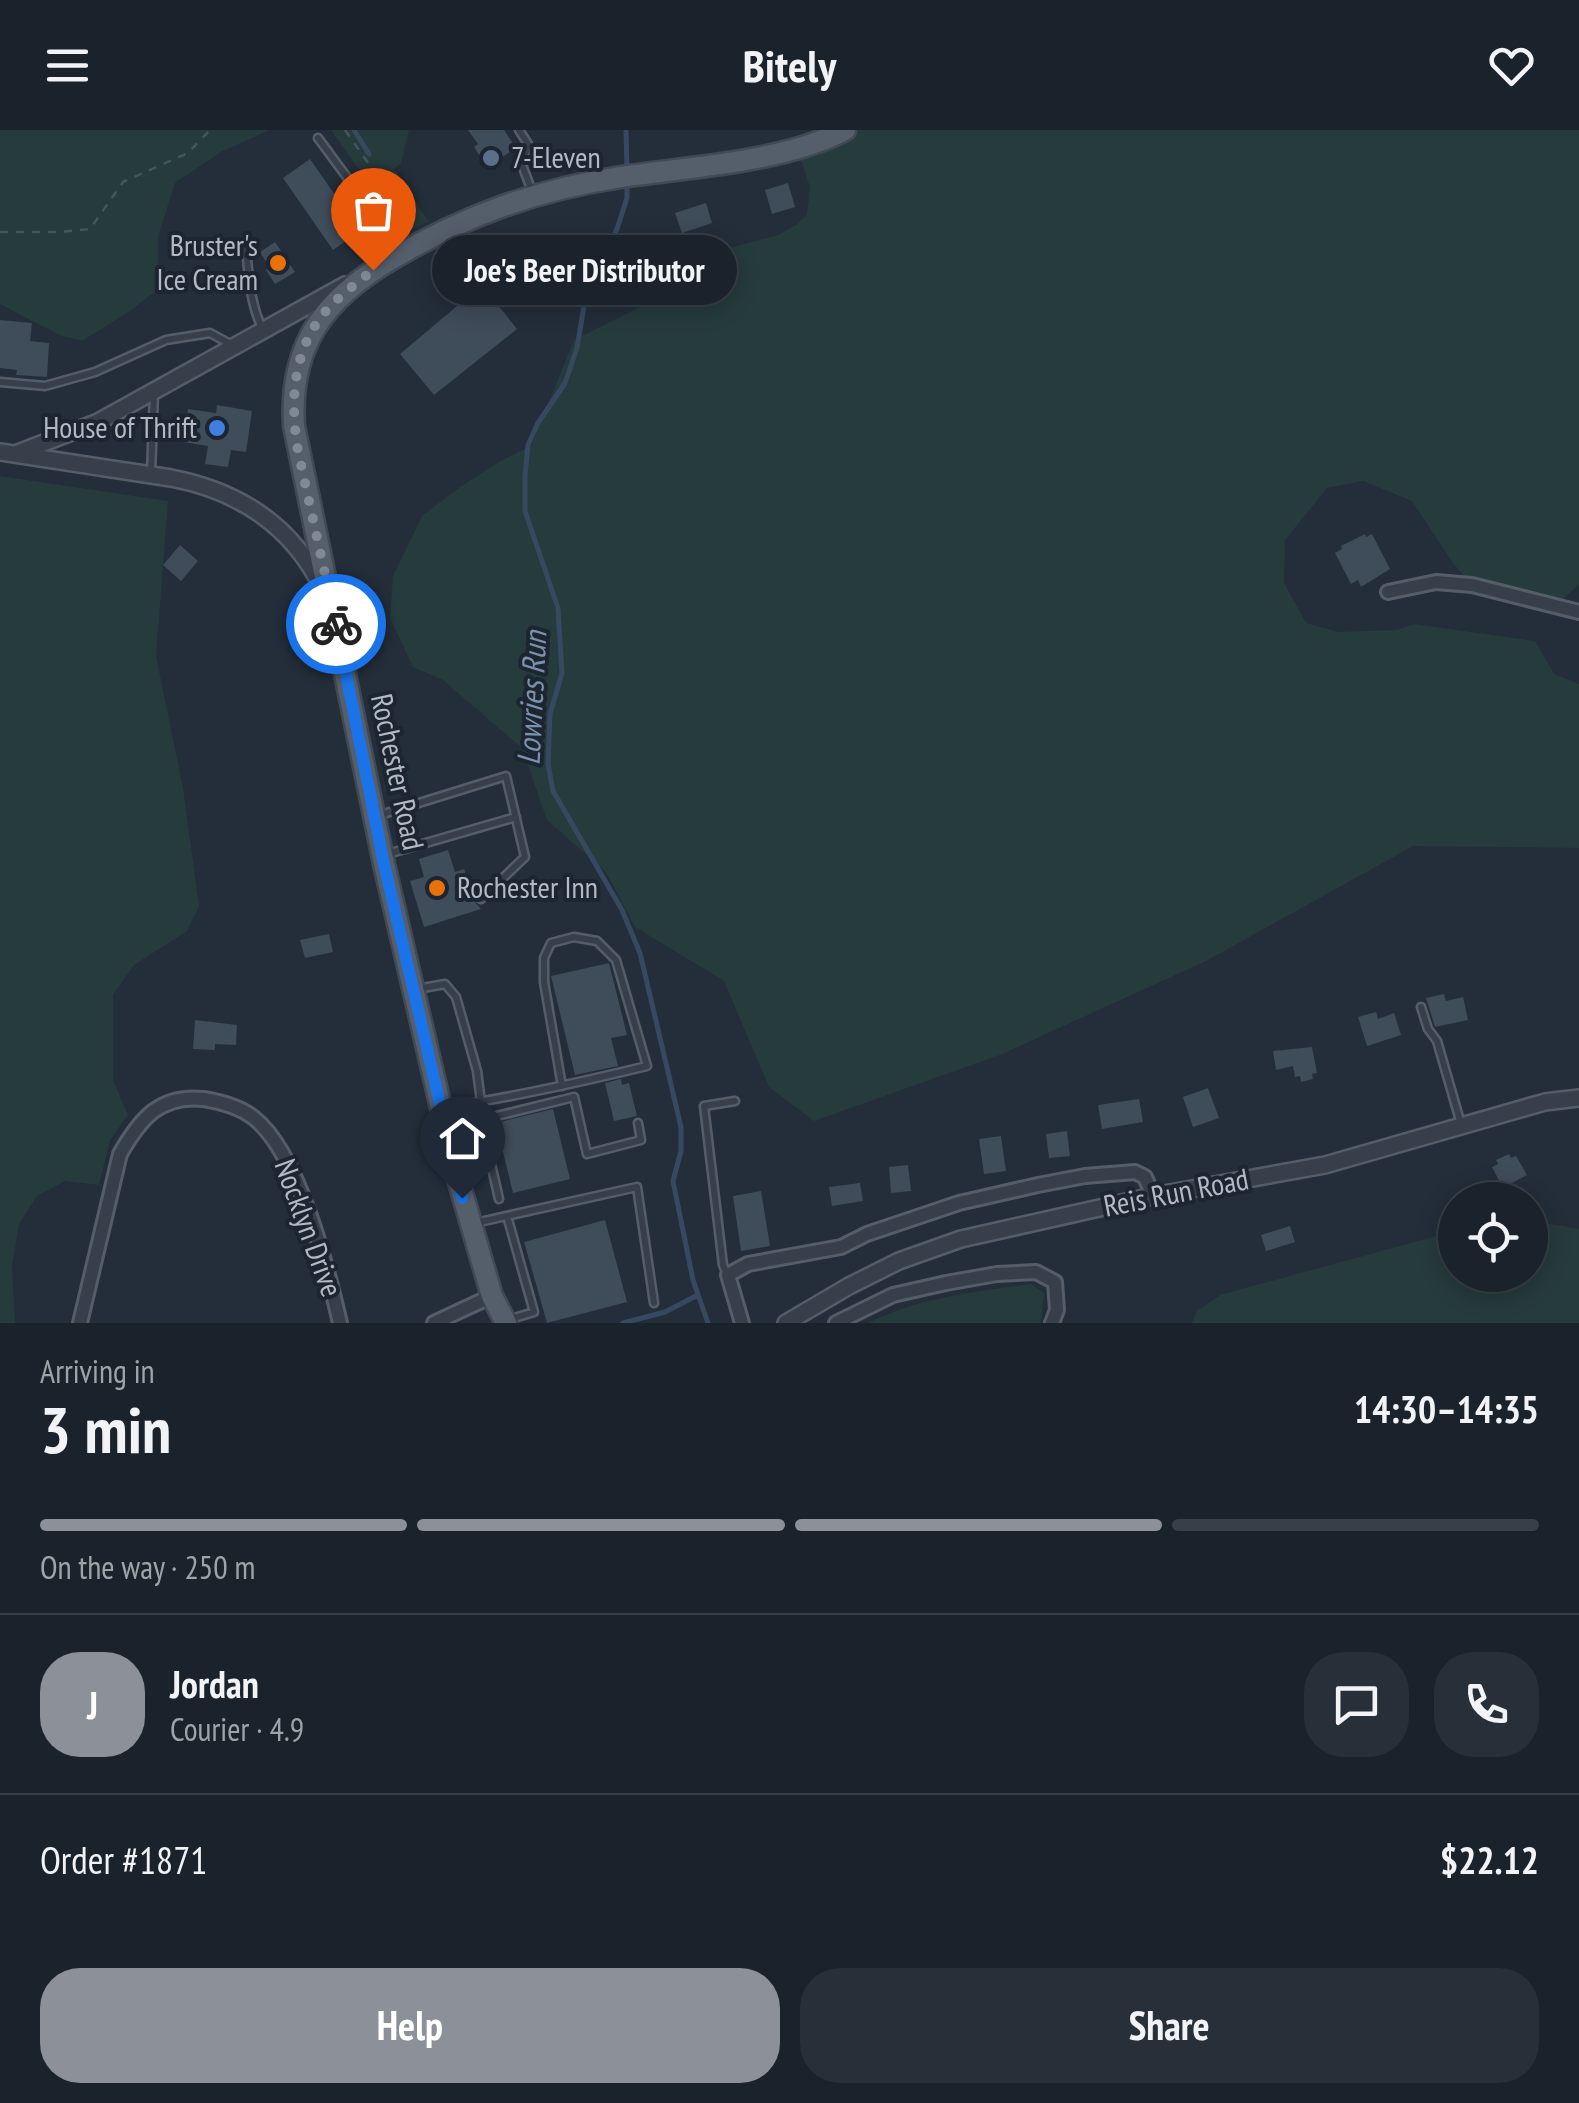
<!DOCTYPE html>
<meta charset="utf-8">
<style>
:root{--surface:#1a222c;--page:#272f38;--text:#f1f3f6;--muted:#9fa4a9;--line:#383f48;--accent:#8c9099}
body{margin:0;font-family:"PT Sans Narrow",sans-serif;background:var(--page);color:var(--text);height:100vh;display:flex;flex-direction:column;font-size:38px;white-space:nowrap}
*{box-sizing:border-box;margin:0}
p{font-size:32px;color:var(--muted)}
.icon{flex:none;width:55px;height:55px;fill:none;stroke:currentColor;stroke-width:2;stroke-linecap:round;stroke-linejoin:round}
.map{position:relative;height:1193px;overflow:hidden}
.drawer{display:flex;flex-direction:column;background:var(--surface);flex:1}
.drawer>*{flex:none}
.buttons{position:absolute;left:1438px;top:1052px;display:grid;gap:20px}
.buttons a{display:grid;place-items:center;width:110px;height:110px;border-radius:50%;background:var(--surface);box-shadow:0 5px 25px #0003,0 0 0 2px var(--line);font-size:50px}
.pin{position:absolute;display:grid;place-items:center;width:85px;height:85px;color:#fff;margin:-102px -42px;border-radius:50% 50% 50% 0;rotate:-45deg;box-shadow:0 0 10px #0007}
.pin .icon{rotate:45deg}
.courier{position:absolute;display:grid;place-items:center;width:100px;height:100px;margin:-50px;border:8px solid #1a73e8;border-radius:50%;background:#fff;color:#222;box-shadow:0 2px 12px #0007}
.bubble{position:absolute;height:70px;border-radius:35px;background:var(--surface);box-shadow:0 5px 25px #0003,0 0 0 2px var(--line);font-size:32px;font-weight:800;line-height:70px;text-align:center}
.summary em{font-style:normal;font-weight:800}
.summary div{display:flex;flex-direction:column-reverse}
.summary{display:flex;align-items:center;justify-content:space-between;height:170px;padding:0 40px}
h1{font-size:65px;font-weight:800;line-height:75px}
.bar{display:grid;grid-template-columns:repeat(4,1fr);gap:15px 10px;align-content:center;height:120px;padding:0 40px}
.bar i{height:12px;border-radius:8px;background:var(--line)}
.bar .selected{background:var(--accent)}
.bar p{grid-column:span 4}
.line{display:flex;align-items:center;gap:25px;padding:0 40px;border-top:2px solid var(--line)}
.line div{flex:1}
.round{display:grid;place-items:center;flex:none;width:105px;height:105px;border-radius:40px;background:var(--page)}
.button{display:flex;gap:20px;margin-top:auto;padding:20px 40px}
.button a{flex:1;height:115px;border-radius:40px;background:var(--accent);color:#fff;font-size:40px;font-weight:800;line-height:115px;text-align:center}
.button a+a{background:var(--page);color:var(--text)}
header{display:flex;justify-content:space-between;align-items:center;height:130px;padding:0 40px;background:var(--surface);font-size:45px;font-weight:800}
.map>svg:first-child{display:block}
.green{fill:#263b3c}
.lines{fill:none;stroke-linecap:round;stroke-linejoin:round}
.stream{stroke:#374961;stroke-width:5}
.building{fill:#3f4c59}
.service-casing{stroke:#555d69;stroke-width:11}
.minor-casing{stroke:#555d69;stroke-width:18}
.tertiary-casing{stroke:#555d69;stroke-width:20}
.primary-casing{stroke:#404954;stroke-width:25}
.path{stroke:#435659;stroke-width:2.5;stroke-dasharray:8 8;stroke-linecap:butt}
.service{stroke:#373f4b;stroke-width:6}
.minor{stroke:#373f4b;stroke-width:12}
.tertiary{stroke:#373f4b;stroke-width:15}
.primary{stroke:#555f6b;stroke-width:20}
.done{stroke:#808995;stroke-width:10;stroke-dasharray:0 18}
.route{stroke:#1a73e8;stroke-width:12}
.service-dot{fill:#5c6f8a;stroke:#1c2530;stroke-width:4}
.food-dot{fill:#e8710a;stroke:#1c2530;stroke-width:4}
.shop-dot{fill:#3f7fe0;stroke:#1c2530;stroke-width:4}
.labels{text-anchor:middle;stroke-width:8;stroke-linejoin:round;paint-order:stroke}
.poi-label{font-size:30px;fill:#b2bac6;stroke:#1c2530;text-anchor:start}
.street-label{font-size:30px;fill:#b2bac6;stroke:#1c2530}
.water-label{font-size:32px;font-style:italic;fill:#7b91ad;stroke:#1c2530}
</style>
<header><svg class="icon" aria-label="menu" viewBox="0 0 24 24"><path d="M4 6h16M4 12h16M4 18h16"/></svg>Bitely<svg class="icon" aria-label="heart" viewBox="0 0 24 24"><path d="M12 20l-8-8c-3-5 5-10 8-4 3-6 11-1 8 4z"/></svg></header>
<div class="map">
<svg width="1579" height="1193" viewBox="0 0 1579 1193">
<rect width="100%" height="100%" fill="#232e3a"/>
<path class="green" d="M0,0H269L221,22L175,53L158,107V159L130,181L82,211L59,205L0,174Z
M331,0H409L401,33L394,39L428,91L404,103Z
M845,0H1579V454L1555,477L1472,455L1453,433L1412,371L1363,351L1327,358L1285,410L1284,453L1306,493L1338,502L1397,500L1414,494L1535,511L1554,544L1579,554V718L1413,716L1206,831L1000,925L814,991L769,957L724,851L635,797L606,742L547,690L522,618L443,550L413,537L390,488L393,446L422,386L457,359L499,332L531,316L574,210L668,163L691,132L707,124L778,105L796,95L807,85L810,57L797,18Z
M0,346L168,371L156,526L183,658L199,776L187,801L134,835L113,865V950L128,985L110,1010L99,1055L65,1051L37,1066L19,1094L12,1137L15,1193H0Z
M1530,1090L1579,1099V1193H1192L1197,1181L1220,1165L1455,1101V1145H1530Z
M1031,1154L1044,1163L1041,1193H868C920,1167 975,1162 1031,1154Z"/>
<g class="lines">
<path class="stream" d="M354,0L369,24
M626,0L627,42
M627,53V68L618,96L584,176L577,218L565,253L538,293L528,315L525,345V381L558,478L562,543L550,584L548,634L553,661L622,780L640,823L681,997V1021L673,1051L693,1150L708,1193
M623,1193L665,1182L698,1165"/>
</g>
<path class="building" d="M468,0H504L516,18L487,37L474,17L478,14Z
M310,29L360,101L333,120L283,48Z
M788,53L795,77L772,84L765,60Z
M706,73L712,93L682,103L675,83Z
M275,112L295,142L275,154L266,140L270,138L260,122Z
M482,155L517,199L434,265L400,224Z
M0,190L32,193L30,211L49,213L47,247L16,245L17,240L0,238Z
M217,275L252,281L246,322L231,320L228,337L205,334L208,316L183,312L188,279L216,283Z
M1365,404L1366,407L1372,404L1390,439L1361,457L1358,450L1351,454L1335,423L1342,419L1341,416Z
M180,415L198,431L181,451L163,435Z
M448,720L455,742L464,739L472,766L476,765L475,772L481,779L424,797L410,751L424,747L419,729Z
M329,804L333,822L305,828L300,810Z
M609,833L627,905L611,908L618,936L575,945L551,846Z
M1444,864L1446,871L1463,867L1468,890L1435,897L1426,868Z
M1376,882L1378,889L1394,883L1401,905L1367,916L1358,887Z
M195,890L237,895L236,915L215,914V920L193,919Z
M1312,917L1317,943L1312,944L1313,949L1301,952L1300,946L1295,947L1293,936L1276,940L1273,921Z
M621,949L622,955L629,953L637,986L614,991L605,953Z
M1208,958L1219,988L1193,997L1183,967Z
M1139,969L1143,992L1102,999L1098,975Z
M553,979L570,1049L513,1063L496,993Z
M1067,1001L1070,1026L1049,1028L1046,1004Z
M1001,1006L1006,1041L984,1044L979,1009Z
M1509,1024L1511,1028L1516,1026L1527,1045L1503,1058L1492,1037L1498,1034L1496,1030Z
M908,1035L911,1061L891,1063L889,1037Z
M860,1053L863,1071L832,1076L829,1057Z
M761,1061L770,1116L741,1121L733,1066Z
M605,1090L627,1172L547,1193L524,1112Z
M1290,1096L1295,1112L1266,1121L1261,1105Z"/>
<g class="lines">
<g class="service-casing">
<path id="service" d="M519,0L528,14L522,35L533,64
M318,8L402,122
M246,119C249,147 250,174 263,200
M0,252L45,256L95,242L166,210L210,203L234,216
M151,344L154,262
M377,686L506,646L525,727L481,769
M384,725L516,687
M417,859L445,854L456,867L477,941L481,972
M1421,877L1428,899L1437,911L1461,994
M447,977C515,967 581,952 647,936L616,830L597,811L574,807L551,813L544,828V852L562,956
M481,990L499,1069
M452,997L574,967L587,1024L641,1010L638,993
M507,1086L534,1182L511,1189
M475,1093L637,1057L654,1173
M727,1144L723,1135L704,976L735,971"/>
</g>
<g class="minor-casing">
<path id="minor" d="M1388,462L1436,452L1472,455L1579,482
M80,1193L120,1024C140,989 160,964 204,969C222,972 240,977 254,988C299,1024 327,1137 340,1193
M434,1193L492,1166
M742,1193L728,1145L748,1134L841,1117L867,1104L959,1073L1038,1055L1085,1046L1135,1042L1145,1047L1153,1066
M836,1193L893,1165L946,1153L997,1144L1036,1142L1055,1152L1057,1180L1052,1193"/>
</g>
<g class="tertiary-casing">
<path id="tertiary" d="M0,322L171,348C239,361 292,395 323,459
M15,324L98,292L345,155
M786,1193L849,1156L899,1131L961,1109L1153,1066L1325,1035L1545,972L1579,968"/>
</g>
<g class="primary-casing">
<path id="primary" d="M506,1193L492,1166L456,1042L384,734L294,296C289,215 324,169 392,129C466,85 536,60 621,47C689,37 785,32 845,0"/>
</g>
<path class="path" d="M345,0L385,57L376,66
M0,102H59L90,99L123,52L188,23L210,0"/>
<use href="#service" class="service"/>
<use href="#minor" class="minor"/>
<use href="#tertiary" class="tertiary"/>
<use href="#primary" class="primary"/>
</g>
<g class="lines">
<path class="done" d="M336,494L298,321C290,273 292,220 326,181C340,165 357,153 373,140"/>
<path class="route" d="M336,494L384,734L462,1068"/>
</g>
<circle class="service-dot" cx="491" cy="28" r="10"/>
<g class="food-dot">
<circle cx="278" cy="133" r="10"/>
<circle cx="437" cy="758" r="10"/>
</g>
<circle class="shop-dot" cx="217" cy="298" r="10"/>
<g class="labels">
<g class="poi-label">
<text x="511" y="38">7-Eleven</text>
<text x="258" y="126" text-anchor="end">Bruster's<tspan x="258" dy="34">Ice Cream</tspan></text>
<text x="197" y="308" text-anchor="end">House of Thrift</text>
<text x="457" y="768">Rochester Inn</text>
</g>
<g class="street-label">
<text transform="translate(397 642) rotate(78)" y="10">Rochester Road</text>
<text transform="translate(1176 1063) rotate(-11)" y="10">Reis Run Road</text>
<text transform="translate(308 1098) rotate(70)" y="10">Nocklyn Drive</text>
</g>
<g class="water-label">
<text transform="translate(532 568) rotate(-87)" y="11">Lowries Run</text>
</g>
</g>
</svg>
<div class="buttons">
<a><svg class="icon" aria-label="locate" viewBox="0 0 24 24"><circle cx="12" cy="12" r="6"/><path d="M12 2v4M12 18v4M2 12h4M18 12h4"/></svg></a>
</div>
<div class="pin" style="left:373px;top:140px;background:#ea580c"><svg class="icon" aria-label="bag" viewBox="0 0 24 24"><path d="M5 8h14l-1 12H6zM9 8a3 3 0 0 1 6 0"/></svg></div>
<div class="pin" style="left:462px;top:1068px;background:#1f2937"><svg class="icon" aria-label="home" viewBox="0 0 24 24"><path d="M3 11l9-7 9 7M6 9v11h12V9"/></svg></div>
<div class="courier" style="left:336px;top:494px"><svg class="icon" aria-label="bike" viewBox="0 0 24 24"><circle cx="6" cy="16" r="4"/><circle cx="18" cy="16" r="4"/><path d="M6 16l4-8h5l3 8M10 8l3 8H6M13 5h3"/></svg></div>
<div class="bubble" style="left:432px;top:105px;width:305px">Joe's Beer Distributor</div>
</div>
<section class="drawer">
<div class="summary"><div><h1>3 min</h1><p>Arriving in</p></div><em>14:30–14:35</em></div>
<div class="bar"><i class="selected"></i><i class="selected"></i><i class="selected"></i><i></i><p>On the way · 250 m</p></div>
<div class="line" style="height:180px"><b class="round" style="background:var(--accent);color:#fff">J</b><div><b>Jordan</b><p>Courier · 4.9</p></div><a class="round"><svg class="icon" aria-label="chat" viewBox="0 0 24 24"><path d="M4 5h16v11H9l-5 4z"/></svg></a><a class="round"><svg class="icon" aria-label="phone" viewBox="0 0 24 24"><path d="M5 4h4l2 5-3 2q2 4 5 5l2-3 5 2v4C11 20 4 13 5 4z"/></svg></a></div>
<div class="line" style="height:130px"><div>Order #1871</div><b>$22.12</b></div>
<div class="button"><a>Help</a><a>Share</a></div>
</section>
